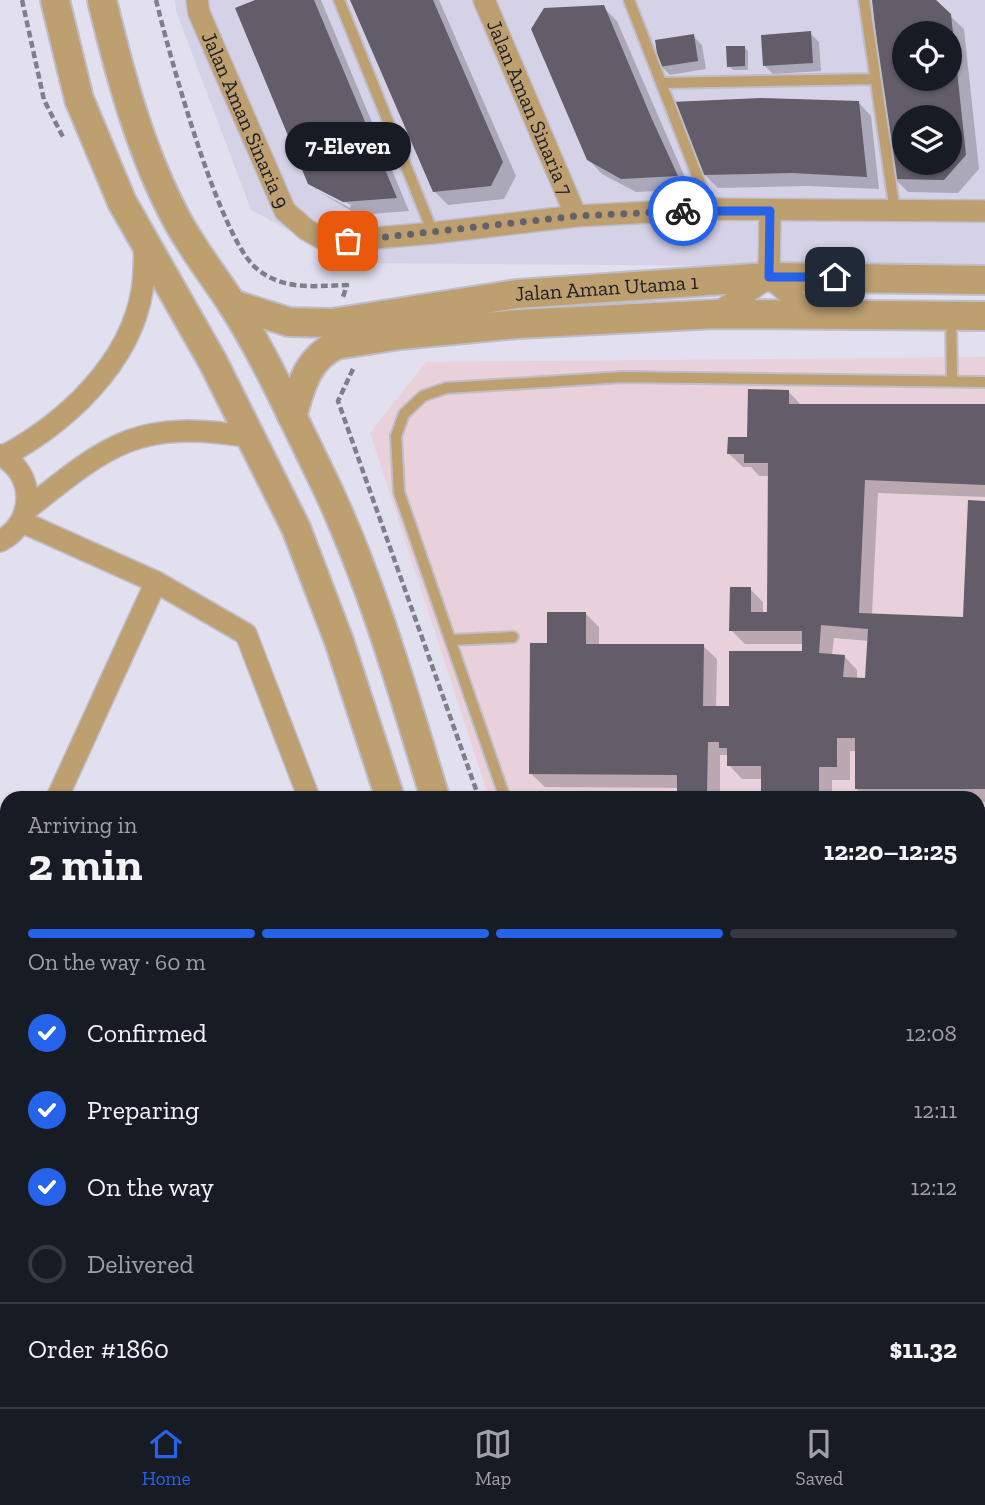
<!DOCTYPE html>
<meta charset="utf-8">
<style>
:root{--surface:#171b24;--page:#20242c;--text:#f1f3f6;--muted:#9ea1a6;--line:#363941;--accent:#2563eb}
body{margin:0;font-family:"Zilla Slab",serif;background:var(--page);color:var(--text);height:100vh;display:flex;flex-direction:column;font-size:26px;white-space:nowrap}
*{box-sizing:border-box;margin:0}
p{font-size:23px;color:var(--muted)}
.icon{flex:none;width:38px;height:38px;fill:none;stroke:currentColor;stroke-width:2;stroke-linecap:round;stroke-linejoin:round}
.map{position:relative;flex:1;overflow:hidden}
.side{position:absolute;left:0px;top:791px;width:985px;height:616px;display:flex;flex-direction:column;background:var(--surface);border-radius:21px 21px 0 0;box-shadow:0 2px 5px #0004}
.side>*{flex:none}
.controls{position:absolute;left:892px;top:21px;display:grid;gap:14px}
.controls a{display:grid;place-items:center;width:70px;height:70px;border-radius:50%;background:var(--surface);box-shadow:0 2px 5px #0004;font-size:35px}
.pin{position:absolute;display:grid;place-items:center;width:60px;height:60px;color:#fff;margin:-30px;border-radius:14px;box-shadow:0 4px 10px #0006}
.courier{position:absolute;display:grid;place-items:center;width:70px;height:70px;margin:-35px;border:5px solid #2563eb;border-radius:50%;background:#fff;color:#222;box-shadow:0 2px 9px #0007}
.bubble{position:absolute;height:49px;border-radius:24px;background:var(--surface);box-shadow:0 2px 5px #0004;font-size:23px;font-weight:700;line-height:49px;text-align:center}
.headline em{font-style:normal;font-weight:700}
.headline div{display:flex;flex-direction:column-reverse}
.headline{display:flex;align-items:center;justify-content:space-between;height:119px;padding:0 28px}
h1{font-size:46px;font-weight:700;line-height:52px}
.bar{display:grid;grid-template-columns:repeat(4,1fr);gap:10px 7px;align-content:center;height:84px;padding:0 28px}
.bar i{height:9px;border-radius:5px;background:var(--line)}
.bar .current{background:var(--accent)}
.bar p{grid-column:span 4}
.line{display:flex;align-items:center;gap:18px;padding:0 28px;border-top:2px solid var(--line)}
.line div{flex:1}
ol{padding:0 28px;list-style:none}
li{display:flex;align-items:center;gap:21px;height:77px}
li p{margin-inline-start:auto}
li .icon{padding:7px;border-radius:50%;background:var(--accent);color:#fff;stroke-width:4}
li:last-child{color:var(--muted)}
li i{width:38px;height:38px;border:4px solid var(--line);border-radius:50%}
.tab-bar{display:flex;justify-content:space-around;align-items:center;height:98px;border-top:2px solid var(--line);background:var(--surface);font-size:19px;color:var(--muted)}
.tab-bar a{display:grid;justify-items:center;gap:4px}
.tab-bar .current{color:var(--accent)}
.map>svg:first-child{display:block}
.built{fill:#d5d2e8;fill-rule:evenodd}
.education{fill:#e9d1db}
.shadow{fill:#0003;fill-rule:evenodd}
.building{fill:#625d69;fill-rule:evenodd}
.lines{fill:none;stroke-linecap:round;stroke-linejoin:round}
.service-casing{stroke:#bfbdca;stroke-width:14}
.minor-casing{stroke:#bfbdca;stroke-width:24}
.tertiary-casing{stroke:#bfbdca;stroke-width:32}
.path{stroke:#807f89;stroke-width:4.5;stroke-dasharray:7 3.5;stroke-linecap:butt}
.service{stroke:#bd9f70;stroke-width:10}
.minor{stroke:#bd9f70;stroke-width:21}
.tertiary{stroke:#bd9f70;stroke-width:28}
.done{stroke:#63626a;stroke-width:7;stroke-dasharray:0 12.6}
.route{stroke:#2563eb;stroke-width:9}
.labels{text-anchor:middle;stroke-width:7;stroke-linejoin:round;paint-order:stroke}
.street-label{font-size:21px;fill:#1f1e23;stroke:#f0edfc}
</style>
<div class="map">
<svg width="985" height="1407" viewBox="0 0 985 1407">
<rect width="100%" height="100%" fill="#e2e0ef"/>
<path class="built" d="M175,0H985V268L350,263L251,210L176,11ZM905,33H950V79H905ZM905,117H950V163H905Z"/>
<path class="education" d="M985,357V994H978V798H489L370,433L426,362Z"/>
<path class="shadow" d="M260,0H321L409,211L358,215L318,191L350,208L351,205L317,187V190L310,182Z
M354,0H439L516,176L504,199L448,205L434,191Z
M874,0H933L964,29L979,169L958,193L908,192L894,178ZM905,33H950V79H905ZM905,117H950V163H905Z
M603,7L617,21L690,189L636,192L602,174L588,159Z
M810,33L819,42L821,71L773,74L764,65Z
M693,36L702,45L706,69L670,75L661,66Z
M744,47L748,51V70H733L729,66Z
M858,102L871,116L879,189L807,186L718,188L704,174Z
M788,391L802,406H985V497L878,493L872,615L965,619L985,503V802H978V798H866L856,788L857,751H850V780H832V798H762L763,779H742L729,765V755H720V798H685L679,788L545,787L531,774L549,645L586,614L599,627V645L703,646L717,659L716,708H730L804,653V644H745L731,630L750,589L763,602V614H768L769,476H759L751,467H743L729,454L749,439ZM834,638L869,641L866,680L857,679V670L844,656L832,655Z
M978,808H985V918H978Z
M653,1400H735L736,1407H653Z
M823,1400H905L906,1407H823Z"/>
<path class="building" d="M255,0H314L397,198L343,202L308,184L235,8Z
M350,0H433L503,162L491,186L433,192Z
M872,0H936L951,14L966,155L944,180L892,179ZM905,33H950V79H905ZM905,117H950V163H905Z
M604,5L651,117L678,176L621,179L587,160L581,146L531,29L544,8Z
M811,31L813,63L763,66L761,35Z
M694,34L698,61L659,67L655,40Z
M726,46H745V66L727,67Z
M761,98L859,101L867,177L792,173L703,175L671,102Z
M748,389L789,390V404H985V485L865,480L859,613L963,617L968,500L985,501V789H855V738H837V767H819V798H761V766H727V748H719V742H708L707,792H677V775L529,774L530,643H547V612H586V644H704L703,706H729V651H802V631H729L730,587H751V612H767L768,463H744V454H727L728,437H747ZM821,625L868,629L865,678L843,677L845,655L819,653Z
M978,807H985V905H978Z
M978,1186H985V1407H923V1400H978Z
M651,1400H719V1407H651Z
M821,1400H889V1407H821Z"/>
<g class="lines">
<g class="service-casing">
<path id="service" d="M339,0L433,233
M629,0L710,209
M864,0L895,212
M661,83L873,79
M951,318L952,381
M451,640L513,637
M505,798L399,492L396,436L404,414L423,396L446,388L623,377L985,382
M978,958H985
M0,1381L7,1380
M98,1400L101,1407
M216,1400L219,1407
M428,1400V1407
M167,1407L197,1400
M384,1407L398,1400"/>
</g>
<g class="minor-casing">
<g id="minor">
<path id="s1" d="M197,0L199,13L285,211L307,230L329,242L433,233L576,216L710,209L985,211"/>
<path id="s2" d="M484,0L576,216"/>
<path d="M769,277L770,211"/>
<path d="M716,314L769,277L795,299L808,315"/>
<path d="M0,455C36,473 36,523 0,541"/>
<path d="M4,456C65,423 130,364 142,291C145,275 144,258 145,242"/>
<path d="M26,510C111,442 138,419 251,437"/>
<path d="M22,522L156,582L246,634L309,798"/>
<path d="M57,798L156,582"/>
<path d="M0,921L7,906"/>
<path d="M978,1047H985"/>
<path d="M978,1122L985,1123"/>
<path d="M773,1400V1407"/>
</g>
</g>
<g class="tertiary-casing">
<g id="tertiary">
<path d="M55,0L79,99L122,202L213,362L296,528L339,641L390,798"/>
<path d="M102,0C120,75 140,151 177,220C193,250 214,276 232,304C265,356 291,414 318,469C369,572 402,688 435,798"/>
<path id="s3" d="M232,304L289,322L332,323L517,294L769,277L985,280"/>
<path d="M292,416C301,387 306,360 336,345L400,335L518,324L716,314L985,316"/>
<path d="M521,1400L522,1407"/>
<path d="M556,1400L557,1407"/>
</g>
</g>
<path class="path" d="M22,0L44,100L64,139
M156,0C169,53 219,237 256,268C283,291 314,286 347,285L343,297
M353,369L338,401L479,798
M611,1400L612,1407
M634,1400L635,1407
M909,1400V1407"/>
<use href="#service" class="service"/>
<use href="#minor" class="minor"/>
<use href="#tertiary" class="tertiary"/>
</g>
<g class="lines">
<path class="done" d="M348,241L576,216L683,211"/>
<path class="route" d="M683,211H770L769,277H835"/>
</g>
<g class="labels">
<g class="street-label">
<text dy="7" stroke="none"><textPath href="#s2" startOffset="117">Jalan Aman Sinaria 7</textPath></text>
<text dy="7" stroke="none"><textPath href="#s1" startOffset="130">Jalan Aman Sinaria 9</textPath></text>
<text dy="7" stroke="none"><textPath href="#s3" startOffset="380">Jalan Aman Utama 1</textPath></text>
</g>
</g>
</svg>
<div class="controls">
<a><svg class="icon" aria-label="locate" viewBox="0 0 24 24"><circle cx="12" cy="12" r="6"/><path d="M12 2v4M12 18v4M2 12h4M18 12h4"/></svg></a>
<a><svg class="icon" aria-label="layers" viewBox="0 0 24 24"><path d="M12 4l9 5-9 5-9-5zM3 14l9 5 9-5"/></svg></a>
</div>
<div class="pin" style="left:348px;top:241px;background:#ea580c"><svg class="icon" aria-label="bag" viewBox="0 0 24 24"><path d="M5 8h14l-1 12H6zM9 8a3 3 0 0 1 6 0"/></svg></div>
<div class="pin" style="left:835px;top:277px;background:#1f2937"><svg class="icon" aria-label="home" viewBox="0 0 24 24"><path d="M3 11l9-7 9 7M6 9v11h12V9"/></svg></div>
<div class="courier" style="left:683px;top:211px"><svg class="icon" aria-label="bike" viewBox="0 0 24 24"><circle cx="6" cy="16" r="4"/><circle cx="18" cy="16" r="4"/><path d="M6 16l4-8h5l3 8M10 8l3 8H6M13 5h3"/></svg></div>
<div class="bubble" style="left:285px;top:122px;width:126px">7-Eleven</div>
<section class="side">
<div class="headline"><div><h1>2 min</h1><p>Arriving in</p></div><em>12:20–12:25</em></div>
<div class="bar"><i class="current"></i><i class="current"></i><i class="current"></i><i></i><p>On the way · 60 m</p></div>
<ol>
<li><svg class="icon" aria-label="check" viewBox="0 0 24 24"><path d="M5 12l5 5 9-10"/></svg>Confirmed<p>12:08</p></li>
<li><svg class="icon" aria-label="check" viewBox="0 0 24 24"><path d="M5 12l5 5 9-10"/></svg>Preparing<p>12:11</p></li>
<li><svg class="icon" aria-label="check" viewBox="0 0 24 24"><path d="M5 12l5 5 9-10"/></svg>On the way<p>12:12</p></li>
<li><i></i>Delivered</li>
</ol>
<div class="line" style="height:91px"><div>Order #1860</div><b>$11.32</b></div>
</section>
</div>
<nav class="tab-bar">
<a class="current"><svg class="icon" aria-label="home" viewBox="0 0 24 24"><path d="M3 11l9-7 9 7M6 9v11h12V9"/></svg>Home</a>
<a><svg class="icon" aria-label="map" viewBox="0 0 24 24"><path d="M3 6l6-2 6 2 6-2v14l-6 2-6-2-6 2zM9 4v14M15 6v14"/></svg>Map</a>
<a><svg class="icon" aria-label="saved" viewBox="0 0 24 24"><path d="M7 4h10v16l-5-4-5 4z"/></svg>Saved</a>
</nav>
